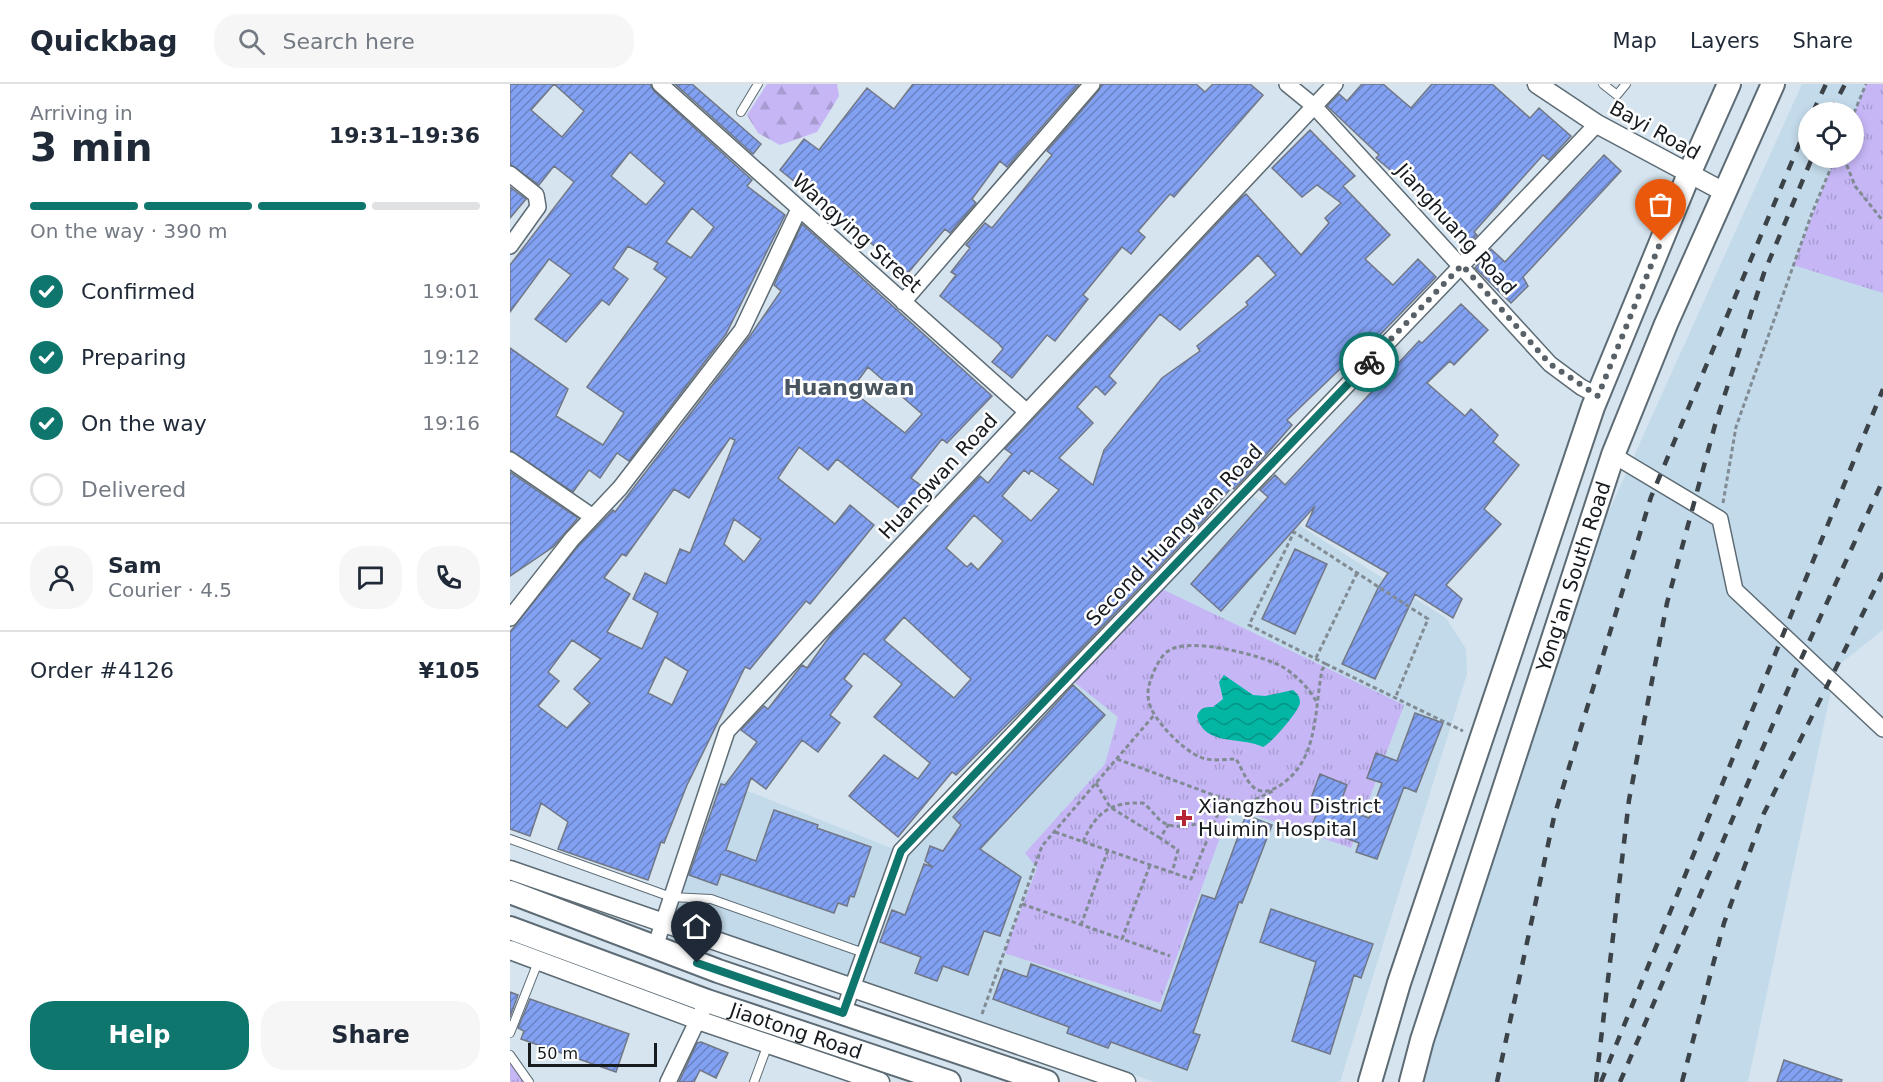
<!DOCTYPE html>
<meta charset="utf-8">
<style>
:root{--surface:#fff;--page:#f6f6f7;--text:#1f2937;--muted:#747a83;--line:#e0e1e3;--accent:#0f766e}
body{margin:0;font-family:"DejaVu Sans",sans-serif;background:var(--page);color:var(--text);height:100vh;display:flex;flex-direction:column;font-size:22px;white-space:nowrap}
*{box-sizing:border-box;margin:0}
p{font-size:20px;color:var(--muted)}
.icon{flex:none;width:33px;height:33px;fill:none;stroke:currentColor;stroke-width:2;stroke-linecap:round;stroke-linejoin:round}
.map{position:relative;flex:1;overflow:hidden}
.sheet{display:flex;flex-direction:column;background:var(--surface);width:510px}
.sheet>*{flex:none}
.controls{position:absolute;left:1288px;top:18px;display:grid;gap:12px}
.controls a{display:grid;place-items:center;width:66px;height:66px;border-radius:50%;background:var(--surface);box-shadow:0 3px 9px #0003;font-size:30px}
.scale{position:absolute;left:18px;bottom:15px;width:129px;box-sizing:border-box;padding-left:6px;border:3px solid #161b1f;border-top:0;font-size:16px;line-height:21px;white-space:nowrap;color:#161b1f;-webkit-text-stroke:4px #fff;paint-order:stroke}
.pin{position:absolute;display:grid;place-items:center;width:51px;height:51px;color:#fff;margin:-62px -26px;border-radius:50% 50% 50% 0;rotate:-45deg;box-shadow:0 0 6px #0007}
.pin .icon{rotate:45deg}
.courier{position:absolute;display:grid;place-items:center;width:60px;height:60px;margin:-30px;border:4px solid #0f766e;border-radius:50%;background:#fff;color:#222;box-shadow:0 2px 8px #0007}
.summary em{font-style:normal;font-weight:700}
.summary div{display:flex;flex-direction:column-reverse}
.summary{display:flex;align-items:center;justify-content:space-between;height:102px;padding:0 30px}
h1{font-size:39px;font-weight:700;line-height:45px}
.bar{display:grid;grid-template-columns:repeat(4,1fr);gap:9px 6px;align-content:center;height:72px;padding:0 30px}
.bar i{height:8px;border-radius:4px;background:var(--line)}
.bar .current{background:var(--accent)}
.bar p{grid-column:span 4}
.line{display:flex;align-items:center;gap:15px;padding:0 30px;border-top:2px solid var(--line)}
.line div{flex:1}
.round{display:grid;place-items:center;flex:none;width:63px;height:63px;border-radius:24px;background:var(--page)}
ol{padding:0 30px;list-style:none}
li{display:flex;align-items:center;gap:18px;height:66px}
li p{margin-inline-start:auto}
li .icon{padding:6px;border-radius:50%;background:var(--accent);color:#fff;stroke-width:4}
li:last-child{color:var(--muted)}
li i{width:33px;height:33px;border:3px solid var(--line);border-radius:50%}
.primary-button{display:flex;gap:12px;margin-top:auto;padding:12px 30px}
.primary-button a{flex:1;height:69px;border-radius:24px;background:var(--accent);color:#fff;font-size:24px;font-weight:700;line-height:69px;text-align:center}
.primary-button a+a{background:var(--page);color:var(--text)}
header{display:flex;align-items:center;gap:36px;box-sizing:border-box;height:84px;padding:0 30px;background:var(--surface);border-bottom:2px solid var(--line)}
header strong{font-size:28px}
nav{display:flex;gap:33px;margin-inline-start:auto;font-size:21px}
.search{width:420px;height:54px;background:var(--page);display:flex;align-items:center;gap:15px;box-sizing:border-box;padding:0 21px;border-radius:24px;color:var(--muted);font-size:22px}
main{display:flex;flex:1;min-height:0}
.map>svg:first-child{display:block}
.built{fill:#c3daea;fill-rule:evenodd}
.forest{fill:url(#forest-firs)}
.park{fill:url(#park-tufts)}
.water{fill:url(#water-waves)}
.building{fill:url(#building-hatch);stroke:#717785;stroke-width:1.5;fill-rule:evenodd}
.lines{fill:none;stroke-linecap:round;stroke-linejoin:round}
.service-casing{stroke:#5d6b74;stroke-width:10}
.minor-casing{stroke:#5d6b74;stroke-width:18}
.tertiary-casing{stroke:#5d6b74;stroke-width:21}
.primary-casing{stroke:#5d6b74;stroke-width:26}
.path{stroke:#808b93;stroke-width:3;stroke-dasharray:4.5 3;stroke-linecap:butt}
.service{stroke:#fff;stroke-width:8}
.minor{stroke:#fff;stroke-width:15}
.tertiary{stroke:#fff;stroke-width:18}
.primary{stroke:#fff;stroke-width:22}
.rail{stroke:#3c4348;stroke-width:4.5;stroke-dasharray:10 10;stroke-linecap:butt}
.done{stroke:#596168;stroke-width:6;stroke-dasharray:0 10.8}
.route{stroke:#0f766e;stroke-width:8}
.poi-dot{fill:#b62536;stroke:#fff;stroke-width:2}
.labels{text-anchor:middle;stroke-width:5;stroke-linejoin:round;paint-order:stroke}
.street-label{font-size:20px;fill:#161b1f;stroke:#fff}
.poi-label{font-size:20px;fill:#161b1f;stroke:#fff;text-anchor:start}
.quarter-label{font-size:22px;font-weight:bold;fill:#49565f;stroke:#fff}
</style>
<header>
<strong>Quickbag</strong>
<div class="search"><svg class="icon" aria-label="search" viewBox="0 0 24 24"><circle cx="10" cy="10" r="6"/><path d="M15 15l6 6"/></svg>Search here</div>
<nav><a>Map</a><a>Layers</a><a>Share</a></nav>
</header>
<main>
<section class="sheet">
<div class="summary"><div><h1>3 min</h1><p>Arriving in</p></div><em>19:31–19:36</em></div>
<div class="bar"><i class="current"></i><i class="current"></i><i class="current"></i><i></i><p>On the way · 390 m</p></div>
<ol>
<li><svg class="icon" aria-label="check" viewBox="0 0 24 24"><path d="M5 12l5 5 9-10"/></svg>Confirmed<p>19:01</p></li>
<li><svg class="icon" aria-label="check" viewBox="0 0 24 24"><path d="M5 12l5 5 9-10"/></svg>Preparing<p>19:12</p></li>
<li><svg class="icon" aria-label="check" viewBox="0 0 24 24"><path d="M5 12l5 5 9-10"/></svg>On the way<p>19:16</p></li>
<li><i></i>Delivered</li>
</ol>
<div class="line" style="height:108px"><a class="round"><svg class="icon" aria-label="person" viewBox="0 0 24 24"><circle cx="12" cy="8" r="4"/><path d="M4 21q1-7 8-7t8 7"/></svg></a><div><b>Sam</b><p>Courier · 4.5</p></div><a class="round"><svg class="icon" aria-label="chat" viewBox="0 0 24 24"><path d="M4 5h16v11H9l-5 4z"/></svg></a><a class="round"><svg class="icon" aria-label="phone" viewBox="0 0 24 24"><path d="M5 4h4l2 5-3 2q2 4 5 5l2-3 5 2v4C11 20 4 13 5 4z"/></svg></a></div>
<div class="line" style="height:78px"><div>Order #4126</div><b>¥105</b></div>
<div class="primary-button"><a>Help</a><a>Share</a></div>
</section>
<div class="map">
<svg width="1373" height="998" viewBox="0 0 1373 998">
<defs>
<pattern id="forest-firs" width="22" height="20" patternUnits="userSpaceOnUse" patternTransform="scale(1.5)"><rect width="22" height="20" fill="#c6b6f6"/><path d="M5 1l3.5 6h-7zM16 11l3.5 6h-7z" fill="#a99cd2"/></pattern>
<pattern id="park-tufts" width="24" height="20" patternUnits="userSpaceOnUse" patternTransform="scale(1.5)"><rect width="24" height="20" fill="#c6b6f6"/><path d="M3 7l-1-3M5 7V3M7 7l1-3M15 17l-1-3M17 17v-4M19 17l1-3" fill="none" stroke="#a99cd2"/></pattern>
<pattern id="water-waves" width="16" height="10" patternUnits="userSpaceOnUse" patternTransform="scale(1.5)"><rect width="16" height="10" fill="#03b6a4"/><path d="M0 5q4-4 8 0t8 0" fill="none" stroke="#049385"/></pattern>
<pattern id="building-hatch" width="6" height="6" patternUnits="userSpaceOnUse" patternTransform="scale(1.5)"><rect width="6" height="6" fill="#82a1f2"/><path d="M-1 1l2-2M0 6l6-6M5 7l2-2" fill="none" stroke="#6982c3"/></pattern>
</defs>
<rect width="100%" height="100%" fill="#d5e4ef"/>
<path class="built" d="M1292,0H1373V546L1326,583L1238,998H903L1012,620ZM1299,28H1344V74H1299Z
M741,411L936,534L956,565L957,590L830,998H645L159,836L210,696L399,771Z"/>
<path class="forest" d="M257,0H327L329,12L307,48L270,61L248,49L237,31Z"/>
<path class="park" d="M1356,0H1373V209L1283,181L1325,74H1344V29Z
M652,505L894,621L841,764L721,723L650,919L494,869L527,784L515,769L595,680L608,633L564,598Z
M0,971L19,998H0Z"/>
<path class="water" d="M714,591L743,611L755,612L783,606C788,610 790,613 790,619C789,627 761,660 753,663C732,652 694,663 687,632C690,624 694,623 703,623L713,615L709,598Z"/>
<path class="building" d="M0,0H140L144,7L242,96L237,102L275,131L216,250L119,377L107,369L90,394L79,386L63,408L0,366V264L58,305L46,332L93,361L114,329L77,303L157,194L144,185L148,179L118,162L103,184L118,195L99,221L92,216L56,258L25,235L61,191L39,175L0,228V181L64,98L44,82L29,101L0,80ZM44,0L74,27L52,53L21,26ZM120,68L155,99L136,121L101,92ZM182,124L204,143L181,174L156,158Z
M165,0H182L251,60L243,70Z
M403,0H569L497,83L490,77L462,115L466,119L440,149L435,145L398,189L270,86L294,55L309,66L357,4L384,25Z
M592,0H686L695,8L703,0H740L753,11L664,113L660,110L628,147L635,153L621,170L612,163L573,211L578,215L545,257L537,251L502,294L482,278L493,265L489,260L430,212L446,191L441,188L460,164L456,161L475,139L482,144L542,71L537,67L589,6Z
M852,0H873L901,24L922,0H982L1020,34L1029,24L1061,52L1039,76L1033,71L964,148L967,151L957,161L930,136L934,131L866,74L869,71L817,22L829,10L837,17Z
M800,46L845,92L833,102L880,151L855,175L883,201L908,175L926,193L859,262L856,260L777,336L782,341L750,378L724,405L722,403L695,435L523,615L446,691L442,688L388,753L339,712L374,671L408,695L420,679L364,633L392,600L354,569L334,595L342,602L320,631L330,639L308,668L292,656L256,705L241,694L216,766L246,777L264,726L308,741L307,744L361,763L344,813L340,812L337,822L328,819L324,829L211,790L207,801L179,791L211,700L215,701L247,658L231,646L254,622L258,625L292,581L297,584L322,549L470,392L478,399L502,370L495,365L732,113L736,110L791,171L819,139L815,134L831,119L807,101L792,113L762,84ZM748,171L766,191L736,218L738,221L687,262L690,267L652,294L594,366L583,401L549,374L583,339L567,323L586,302L595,311L606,299L599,292L650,230L670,246ZM514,386L519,390L521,386L549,406L521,437L492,412ZM464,431L493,457L468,486L461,479L457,483L436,464ZM394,533L461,595L444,614L374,556Z
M1094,71L1111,87L1013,193L1018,202L1001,219L965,184L981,165L995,178Z
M0,103L16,115L0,134Z
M292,140L482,312L437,359L432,355L401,394L413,403L394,428L327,375L318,386L289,363L268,394L325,440L340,421L364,441L300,520L296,517L240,585L235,583L177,701L154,759L151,758L138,796L48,765L58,738L31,719L20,752L0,745V548L69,461L103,426L105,428L240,252L271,207L264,201ZM358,283L412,330L395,349L341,306ZM220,354L225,356L180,469L170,465L156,500L135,489L123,515L148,529L132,565L97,548L120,510L94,494L112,470L116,472L164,405L179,414ZM224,435L251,455L234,478L214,460ZM62,556L91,575L64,605L80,619L57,644L28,622L49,597L38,588ZM155,573L178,587L162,621L138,609Z
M951,220L978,246L944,281L940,277L917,299L955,332L961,325L988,351L983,358L1009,381L974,425L991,440L936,501L952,515L943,534L905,510L865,595L832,580L868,504L878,489L796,442L805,422L711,527L681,500L758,413L750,406L765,391L775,401L909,257L912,259Z
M0,388L68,434L43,463L0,492Z
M785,465L817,480L785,550L752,535Z
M563,601L595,631L470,765L511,793L490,852L474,847L458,891L433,882L427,897L405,889L411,873L370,858L382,826L395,831L414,780L423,783L415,777L420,762L433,767L451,741L443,733Z
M905,629L933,639L906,708L894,703L867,775L846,768L849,759L802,741L810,721L800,717L810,690L837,701L829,723L859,734L872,699L857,694L866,669L887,677Z
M736,731L762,741L732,819L729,818L683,949L690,951L677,986L601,958L598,964L557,949L559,943L483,915L494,885L517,893L521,880L651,927L692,811L705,815Z
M761,825L863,860L851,894L844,891L820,970L782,957L806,878L750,858Z
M0,908L8,911L0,933Z
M20,915L119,950L106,988L11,955L14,947L8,944Z
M191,958L218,969L206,994L190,986L184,998H169L187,959Z
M1274,976L1332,996L1331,998H1267Z"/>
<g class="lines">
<g class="service-casing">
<path id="service" d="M1093,0L1107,11L1116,0
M231,28L248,0
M0,755L161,813L201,815L354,869
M0,949L28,878
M0,971L19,998
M244,998L258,960"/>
</g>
<g class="minor-casing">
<path id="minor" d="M150,0L517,328
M777,0L804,22L1040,280L1071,303L1088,312
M0,90L26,111L28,123L0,162
M393,218L582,0
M1103,371L1210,435L1225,506L1373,645
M0,376L83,433
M0,534L62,455L110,404L232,246L289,125
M145,863L217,647L825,0
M333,929L391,767L1087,40
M158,998L193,925"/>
</g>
<g class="tertiary-casing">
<path id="tertiary" d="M1027,0L1087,40L1214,108
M0,786L616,998
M0,866L188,936L370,998"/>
</g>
<g class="primary-casing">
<g id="primary">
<path d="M0,808L208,887L537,998"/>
<path id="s1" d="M0,844L197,917L439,998"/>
<path d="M860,998L889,899L1083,323L1179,90L1219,0"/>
<path id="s2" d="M901,998L912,956L1103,371L1156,240L1263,0"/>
</g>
</g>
<path class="path" d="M1344,29L1356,0
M1334,74L1345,102L1373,137
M1213,419L1226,343L1302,129L1325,74
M806,574L847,489
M816,580L739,541L784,448L918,535L886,612
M806,617C798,603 785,590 771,582C751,571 680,553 660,566C652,570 648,579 644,587C640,597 636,607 639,618C642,635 674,667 690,673C701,678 715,675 726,675C736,691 742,719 769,702C809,677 804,627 812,586L816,580L953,647
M607,675L714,715
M586,699L600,723L650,754
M659,740L650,754L668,766L662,789
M545,748L681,795L714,715L738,719L765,706
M573,758C586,728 600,718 633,719C640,724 645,732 651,737C668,749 687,737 705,738
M640,781L612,855L660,872
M512,820L612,855
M571,841L598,766
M472,930L532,762L645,630"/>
<use href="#service" class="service"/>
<use href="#minor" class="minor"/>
<use href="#tertiary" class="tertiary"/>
<use href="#primary" class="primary"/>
<path class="rail" d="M1303,28L1316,0
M1321,28L1335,0
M987,998L1044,733L1141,413L1299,37
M1086,998L1119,716L1157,519L1205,341L1254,189L1302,74
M1091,998L1373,305
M1110,998L1287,584L1373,396
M1172,998L1214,839L1254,729L1373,489"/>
</g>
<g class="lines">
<path class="done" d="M859,278L952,181L1040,280L1088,312L1151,157"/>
<path class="route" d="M187,879L333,929L391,767L859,278"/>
</g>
<path class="poi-dot" d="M671 725h6v6h6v6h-6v6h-6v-6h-6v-6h6z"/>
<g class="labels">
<g class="street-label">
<text transform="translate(1145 46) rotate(29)" y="7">Bayi Road</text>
<text transform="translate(946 145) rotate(48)" y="7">Jianghuang Road</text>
<text transform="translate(347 149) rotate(42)" y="7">Wangying Street</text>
<text transform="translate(428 392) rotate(-47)" y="7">Huangwan Road</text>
<text transform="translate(664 451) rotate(-46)" y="7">Second Huangwan Road</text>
<text dy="7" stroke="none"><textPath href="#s2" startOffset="531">Yong'an South Road</textPath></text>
<text dy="7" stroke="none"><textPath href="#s1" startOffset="304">Jiaotong Road</textPath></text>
</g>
<g class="poi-label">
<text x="688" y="729">Xiangzhou District<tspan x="688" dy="23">Huimin Hospital</tspan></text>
</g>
<g class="quarter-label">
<text x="339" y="311">Huangwan</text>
</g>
</g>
</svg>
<div class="controls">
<a><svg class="icon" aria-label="locate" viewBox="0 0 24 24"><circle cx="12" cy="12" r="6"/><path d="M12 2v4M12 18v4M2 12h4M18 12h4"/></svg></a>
</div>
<div class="scale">50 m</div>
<div class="pin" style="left:1151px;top:157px;background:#ea580c"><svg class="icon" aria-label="bag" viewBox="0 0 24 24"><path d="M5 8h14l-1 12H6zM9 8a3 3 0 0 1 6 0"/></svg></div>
<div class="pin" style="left:187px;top:879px;background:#1f2937"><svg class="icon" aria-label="home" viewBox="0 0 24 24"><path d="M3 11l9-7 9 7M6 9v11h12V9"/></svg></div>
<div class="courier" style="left:859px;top:278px"><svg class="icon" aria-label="bike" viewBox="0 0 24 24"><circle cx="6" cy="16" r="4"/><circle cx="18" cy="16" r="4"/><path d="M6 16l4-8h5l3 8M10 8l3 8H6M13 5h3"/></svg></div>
</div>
</main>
